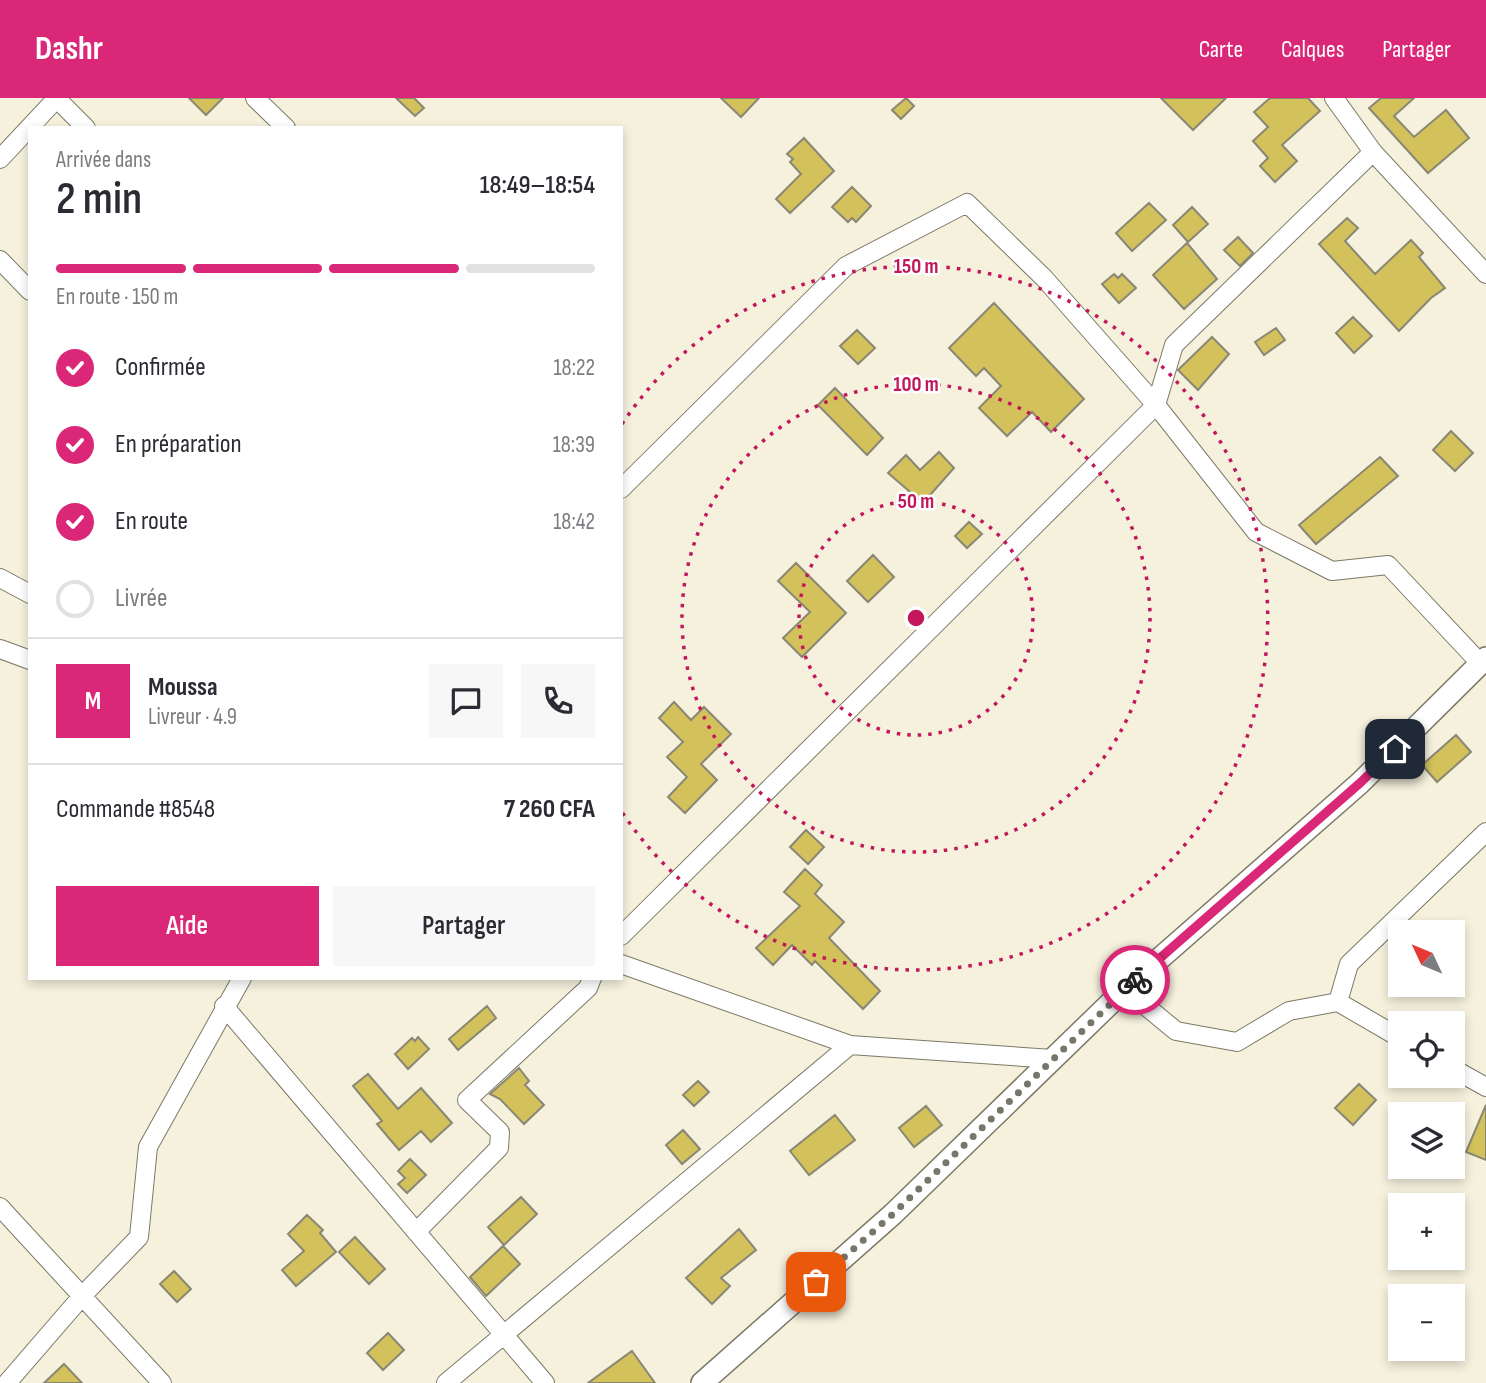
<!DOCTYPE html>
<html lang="fr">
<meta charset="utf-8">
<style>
:root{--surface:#fff;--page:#f7f7f7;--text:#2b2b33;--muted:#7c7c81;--line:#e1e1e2;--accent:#db2777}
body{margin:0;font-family:"Sofia Sans Condensed",sans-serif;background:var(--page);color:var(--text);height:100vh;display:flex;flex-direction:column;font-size:26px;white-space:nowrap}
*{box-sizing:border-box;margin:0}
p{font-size:23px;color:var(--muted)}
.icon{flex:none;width:38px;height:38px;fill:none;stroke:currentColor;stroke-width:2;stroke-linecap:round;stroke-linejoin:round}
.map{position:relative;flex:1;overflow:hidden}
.side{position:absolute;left:28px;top:28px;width:595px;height:854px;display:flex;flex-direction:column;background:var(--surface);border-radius:0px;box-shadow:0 4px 10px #0003}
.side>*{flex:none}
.needle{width:46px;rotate:314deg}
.buttons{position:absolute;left:1388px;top:822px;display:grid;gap:14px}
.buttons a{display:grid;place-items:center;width:77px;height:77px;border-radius:0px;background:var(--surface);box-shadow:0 4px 10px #0003;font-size:35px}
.pin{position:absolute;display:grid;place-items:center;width:60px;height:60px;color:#fff;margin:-30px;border-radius:14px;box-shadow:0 4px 10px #0006}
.courier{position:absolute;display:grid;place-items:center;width:70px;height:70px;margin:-35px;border:5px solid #db2777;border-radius:50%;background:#fff;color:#222;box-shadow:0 2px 9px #0007}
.summary em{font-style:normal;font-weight:600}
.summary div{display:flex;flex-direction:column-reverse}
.summary{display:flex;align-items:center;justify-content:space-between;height:119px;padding:0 28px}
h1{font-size:46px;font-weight:600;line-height:52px}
.bar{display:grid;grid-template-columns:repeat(4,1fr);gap:10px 7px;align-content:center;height:84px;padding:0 28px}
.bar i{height:9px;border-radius:5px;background:var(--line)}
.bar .on{background:var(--accent)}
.bar p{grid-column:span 4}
.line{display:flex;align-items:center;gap:18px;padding:0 28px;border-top:2px solid var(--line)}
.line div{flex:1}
.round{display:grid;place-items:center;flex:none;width:74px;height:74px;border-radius:0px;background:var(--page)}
ol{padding:0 28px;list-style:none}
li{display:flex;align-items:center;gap:21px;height:77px}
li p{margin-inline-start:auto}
li .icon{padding:7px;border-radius:50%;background:var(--accent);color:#fff;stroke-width:4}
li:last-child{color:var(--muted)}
li i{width:38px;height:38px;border:4px solid var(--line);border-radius:50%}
.cta{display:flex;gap:14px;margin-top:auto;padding:14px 28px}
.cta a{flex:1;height:80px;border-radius:0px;background:var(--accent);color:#fff;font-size:28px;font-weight:600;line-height:80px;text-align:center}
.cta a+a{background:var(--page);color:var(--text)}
header{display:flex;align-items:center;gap:42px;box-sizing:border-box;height:98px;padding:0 35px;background:var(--accent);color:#fff}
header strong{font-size:33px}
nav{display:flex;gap:38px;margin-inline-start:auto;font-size:24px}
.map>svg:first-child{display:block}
.building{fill:#d3c15b;stroke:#8a8775;stroke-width:2}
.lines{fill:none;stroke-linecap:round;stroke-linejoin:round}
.minor-casing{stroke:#7c7967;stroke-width:20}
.tertiary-casing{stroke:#7c7967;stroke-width:24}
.minor{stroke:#fff;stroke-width:18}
.tertiary{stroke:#fff;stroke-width:21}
.done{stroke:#78766a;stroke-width:7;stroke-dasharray:0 12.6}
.route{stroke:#db2777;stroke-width:9}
.ring{fill:none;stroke:#c2185b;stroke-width:3.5;stroke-dasharray:3.5 7}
.centre{fill:#c2185b;stroke:#fff;stroke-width:3.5}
.ring-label{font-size:21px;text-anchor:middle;font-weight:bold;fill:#c2185b;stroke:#fff;stroke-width:5;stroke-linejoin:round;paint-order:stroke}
</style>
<header>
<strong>Dashr</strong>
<nav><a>Carte</a><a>Calques</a><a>Partager</a></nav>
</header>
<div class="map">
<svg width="1486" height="1285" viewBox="0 0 1486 1285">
<rect width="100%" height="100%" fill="#f5f1dd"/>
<path class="building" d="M189,0H223L206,17Z
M396,0H414L424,10L415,18Z
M721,0H759L741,19Z
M906,0L914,8L901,21L892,12Z
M1161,0H1226L1193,32Z
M1270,0H1308L1320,13L1282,47L1297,63L1275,84L1260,68L1268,60L1253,43L1268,29L1254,14Z
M1381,0H1414L1394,18L1414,39L1446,12L1469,40L1428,75L1369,10Z
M804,40L834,73L790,115L776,101L801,76L790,64L793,61L787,56Z
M852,89L871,108L856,124L852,120L848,124L832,109Z
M1149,105L1166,122L1132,153L1116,135Z
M1192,109L1208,126L1188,144L1173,127Z
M1347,120L1358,130L1345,143L1375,176L1411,142L1423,155L1419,159L1445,190L1431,200L1399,233L1319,146Z
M1238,139L1253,155L1240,168L1224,152Z
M1187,145L1217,181L1184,211L1153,177Z
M1114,176L1118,180L1122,176L1136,190L1119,205L1102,186Z
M994,205L1084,301L1051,334L1032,314L1007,338L979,310L1001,288L984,270L976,278L949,250Z
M1353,219L1372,238L1354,255L1336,235Z
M1276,230L1285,242L1264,257L1255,244Z
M857,232L875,250L858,266L840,248Z
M1212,239L1229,256L1198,292L1178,272Z
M835,290L883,340L867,357L818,307Z
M1451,333L1473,355L1455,373L1433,352Z
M939,354L954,370L923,405L888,375L906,357L920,372Z
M1380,359L1398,378L1316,446L1299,427Z
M969,424L982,436L967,450L955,438Z
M873,457L894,479L868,504L847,483Z
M796,465L846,515L802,559L783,540L810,514L778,483Z
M674,604L691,622L704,609L731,636L701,666L717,682L685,715L668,699L687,679L667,659L683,644L659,620Z
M1456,637L1471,654L1437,684L1422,667Z
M806,732L824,749L808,766L790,749Z
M805,771L822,787L815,796L844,824L829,840L880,893L863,911L815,863L812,867L792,847L773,867L756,850L800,808L784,794Z
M487,908L496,920L458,952L449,941Z
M418,939L429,951L408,971L395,956L412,940L415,943Z
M519,970L529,983L525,987L544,1007L524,1026L500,1001L490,996Z
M368,976L398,1011L421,990L452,1025L431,1044L421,1033L399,1052L377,1026L382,1023L353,988Z
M698,983L709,994L694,1008L683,997Z
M1359,986L1376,1002L1353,1027L1335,1010Z
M1486,1007V1062L1466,1054Z
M926,1008L942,1027L914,1049L899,1030Z
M835,1017L855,1042L809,1077L790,1053Z
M683,1032L700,1051L682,1066L666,1047Z
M410,1061L426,1077L407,1095L398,1086L405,1080L398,1073Z
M521,1099L537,1116L504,1147L488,1129Z
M307,1117L323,1132L320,1135L336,1154L296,1188L282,1172L304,1153L288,1136Z
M739,1131L756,1152L721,1180L730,1188L712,1206L686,1180Z
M355,1139L385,1171L369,1186L339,1154Z
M503,1148L520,1166L486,1198L470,1179Z
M174,1173L191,1191L177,1204L160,1186Z
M388,1235L404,1252L383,1272L367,1255Z
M632,1253L655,1285H588Z
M64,1266L82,1285H44Z"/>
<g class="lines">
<g class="minor-casing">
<path id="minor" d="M56,0L86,30
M255,0L286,30
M1334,0L1373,54L1486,176
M0,61L57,0
M0,162L30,193
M621,391L846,168L967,105L1044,180L1156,307L1256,434L1332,473L1388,467L1481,566
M0,480L30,496
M0,551L30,562
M621,838L1156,307L1174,247L1373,54
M621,866L850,947L1053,961
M1125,891L1176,933L1237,944L1289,913L1338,904L1400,940
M1338,904L1349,866L1486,734
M224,908L545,1285
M1452,970L1486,989
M0,1109L162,1285
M416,1134L499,1050L500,1034L467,1002L588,890L592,880
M7,1285L83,1197L139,1139L148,1049L242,880
M446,1285L850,947"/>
</g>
<g class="tertiary-casing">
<path id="tertiary" d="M702,1285L893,1116L1125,891L1360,685L1486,560"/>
</g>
<use href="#minor" class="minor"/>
<use href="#tertiary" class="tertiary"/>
</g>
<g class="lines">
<path class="done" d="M816,1184L893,1116L1135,882"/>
<path class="route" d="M1135,882L1360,685L1395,651"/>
</g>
<g class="ring">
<circle cx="916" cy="520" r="117"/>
<circle cx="916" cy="520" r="234"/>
<path d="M622 326A352 352 0 1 1 622 714"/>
</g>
<circle cx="916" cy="520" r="10" class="centre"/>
<g class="ring-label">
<text x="916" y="175">150 m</text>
<text x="916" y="293">100 m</text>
<text x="916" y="410">50 m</text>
</g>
</svg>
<div class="buttons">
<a><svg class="needle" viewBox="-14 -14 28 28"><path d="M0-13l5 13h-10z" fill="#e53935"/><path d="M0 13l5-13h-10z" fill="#7c7c81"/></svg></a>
<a><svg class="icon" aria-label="locate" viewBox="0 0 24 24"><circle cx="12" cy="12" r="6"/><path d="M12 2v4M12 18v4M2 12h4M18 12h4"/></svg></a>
<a><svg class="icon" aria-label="layers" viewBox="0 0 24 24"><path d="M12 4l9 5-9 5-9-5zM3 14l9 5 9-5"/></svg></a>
<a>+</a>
<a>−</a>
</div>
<div class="pin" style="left:816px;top:1184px;background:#ea580c"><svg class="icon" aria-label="bag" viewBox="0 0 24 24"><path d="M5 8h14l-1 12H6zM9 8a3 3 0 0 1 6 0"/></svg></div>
<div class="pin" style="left:1395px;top:651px;background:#1f2937"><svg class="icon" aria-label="home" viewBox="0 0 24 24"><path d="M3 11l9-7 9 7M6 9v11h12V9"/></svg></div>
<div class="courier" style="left:1135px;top:882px"><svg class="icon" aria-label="bike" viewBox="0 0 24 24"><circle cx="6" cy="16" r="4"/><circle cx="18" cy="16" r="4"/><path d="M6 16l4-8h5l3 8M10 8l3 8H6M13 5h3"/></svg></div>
<section class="side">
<div class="summary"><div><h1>2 min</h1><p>Arrivée dans</p></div><em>18:49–18:54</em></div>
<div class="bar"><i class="on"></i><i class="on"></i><i class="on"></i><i></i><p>En route · 150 m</p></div>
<ol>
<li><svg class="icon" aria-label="check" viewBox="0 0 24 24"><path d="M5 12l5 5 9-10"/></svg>Confirmée<p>18:22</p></li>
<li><svg class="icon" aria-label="check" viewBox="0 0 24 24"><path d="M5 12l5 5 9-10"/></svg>En préparation<p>18:39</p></li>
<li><svg class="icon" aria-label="check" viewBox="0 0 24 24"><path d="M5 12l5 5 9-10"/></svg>En route<p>18:42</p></li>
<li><i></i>Livrée</li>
</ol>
<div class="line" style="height:126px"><b class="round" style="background:var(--accent);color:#fff">M</b><div><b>Moussa</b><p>Livreur · 4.9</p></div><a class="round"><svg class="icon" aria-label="chat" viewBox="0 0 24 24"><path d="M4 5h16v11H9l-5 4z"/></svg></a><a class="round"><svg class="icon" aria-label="phone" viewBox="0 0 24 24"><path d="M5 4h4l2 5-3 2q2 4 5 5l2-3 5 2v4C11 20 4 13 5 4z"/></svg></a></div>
<div class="line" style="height:91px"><div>Commande #8548</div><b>7 260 CFA</b></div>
<div class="cta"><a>Aide</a><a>Partager</a></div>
</section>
</div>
